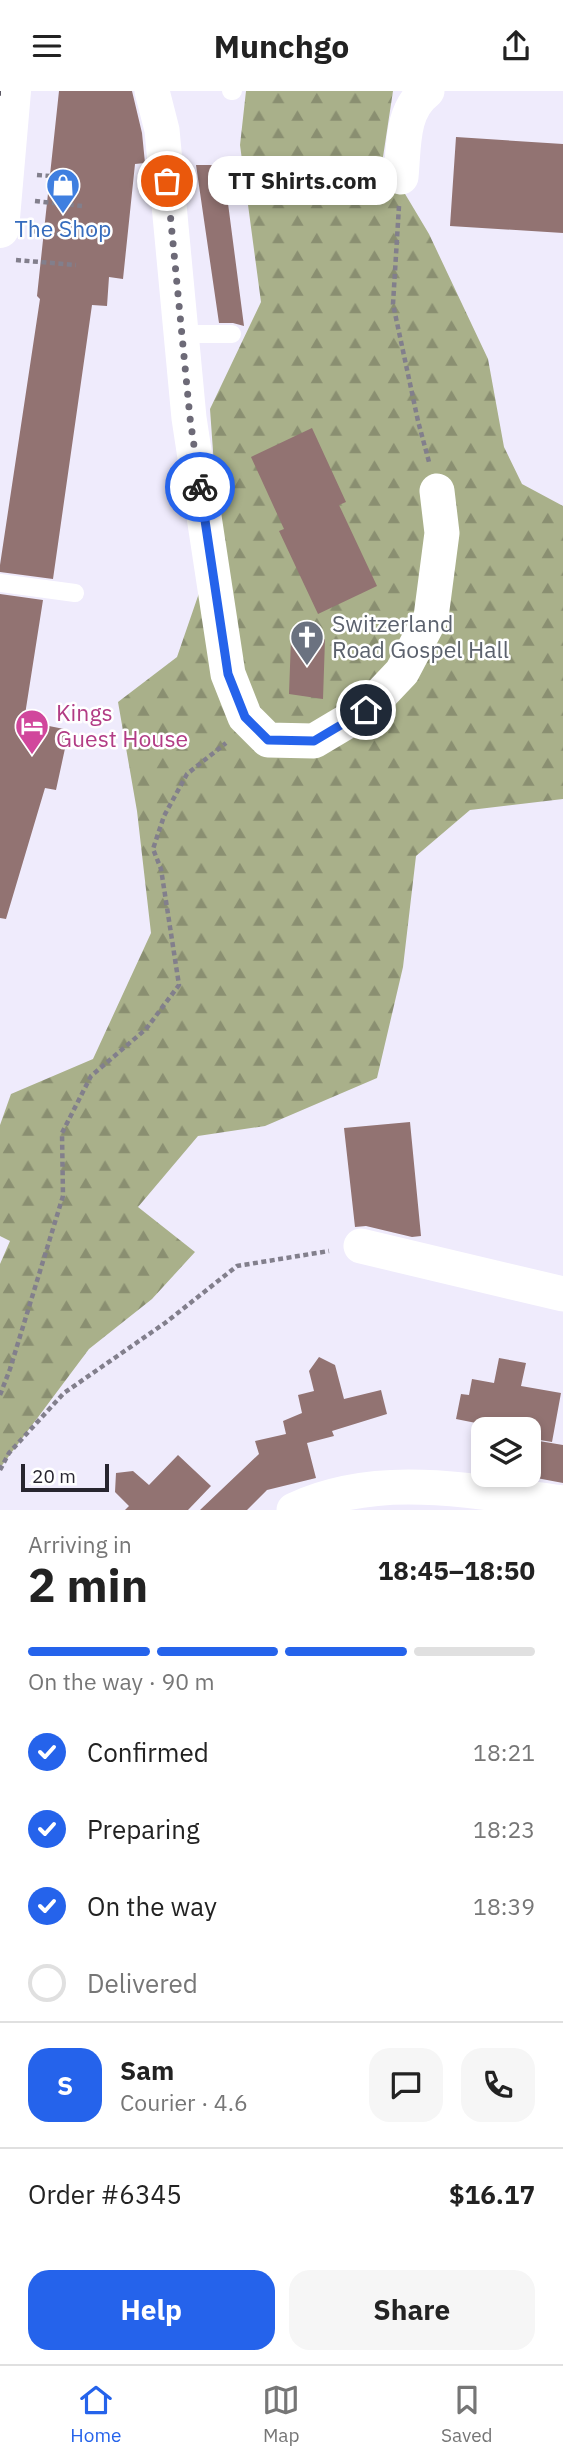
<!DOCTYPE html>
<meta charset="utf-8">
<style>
:root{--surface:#fff;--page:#f6f6f6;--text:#222;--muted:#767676;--line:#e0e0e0;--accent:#2563eb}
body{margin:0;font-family:"IBM Plex Sans",sans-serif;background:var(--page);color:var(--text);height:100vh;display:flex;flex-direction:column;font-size:26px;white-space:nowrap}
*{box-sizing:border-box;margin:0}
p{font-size:23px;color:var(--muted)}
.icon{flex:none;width:38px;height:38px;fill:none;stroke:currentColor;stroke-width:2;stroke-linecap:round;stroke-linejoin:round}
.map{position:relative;height:1419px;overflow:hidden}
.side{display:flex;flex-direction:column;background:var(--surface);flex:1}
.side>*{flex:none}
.buttons{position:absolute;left:471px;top:1326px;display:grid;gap:14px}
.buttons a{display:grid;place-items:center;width:70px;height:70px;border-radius:14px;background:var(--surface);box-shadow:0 4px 10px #0003;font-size:35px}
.scale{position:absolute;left:21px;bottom:18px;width:88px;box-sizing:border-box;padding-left:7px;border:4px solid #27252f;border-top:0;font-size:19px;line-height:24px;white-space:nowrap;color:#27252f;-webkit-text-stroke:5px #fff;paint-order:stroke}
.pin{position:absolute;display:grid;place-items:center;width:60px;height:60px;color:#fff;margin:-30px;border:4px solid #fff;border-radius:50%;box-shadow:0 2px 7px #0007}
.courier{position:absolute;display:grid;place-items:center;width:70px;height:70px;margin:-35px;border:5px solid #2563eb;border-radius:50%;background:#fff;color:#222;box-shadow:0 2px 9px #0007}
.bubble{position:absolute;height:49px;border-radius:21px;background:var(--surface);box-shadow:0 4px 10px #0003;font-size:23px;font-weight:700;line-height:49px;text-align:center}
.head em{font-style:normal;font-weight:700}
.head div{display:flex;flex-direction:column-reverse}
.head{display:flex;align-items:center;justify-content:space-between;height:119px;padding:0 28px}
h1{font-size:46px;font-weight:700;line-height:52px}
.bar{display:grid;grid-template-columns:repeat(4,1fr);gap:10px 7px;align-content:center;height:84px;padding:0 28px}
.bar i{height:9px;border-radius:5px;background:var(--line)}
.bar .on{background:var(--accent)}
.bar p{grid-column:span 4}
.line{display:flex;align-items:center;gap:18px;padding:0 28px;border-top:2px solid var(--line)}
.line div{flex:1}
.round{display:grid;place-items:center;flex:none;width:74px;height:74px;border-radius:21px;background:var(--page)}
ol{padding:0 28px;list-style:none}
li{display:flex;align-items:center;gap:21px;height:77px}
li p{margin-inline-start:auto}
li .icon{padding:7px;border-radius:50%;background:var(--accent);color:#fff;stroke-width:4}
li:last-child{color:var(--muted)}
li i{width:38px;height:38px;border:4px solid var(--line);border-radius:50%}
.cta{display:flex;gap:14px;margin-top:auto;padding:14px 28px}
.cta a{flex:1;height:80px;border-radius:21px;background:var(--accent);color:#fff;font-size:28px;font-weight:700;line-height:80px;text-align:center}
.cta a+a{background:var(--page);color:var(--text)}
header{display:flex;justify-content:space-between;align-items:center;height:91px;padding:0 28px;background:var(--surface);font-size:32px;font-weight:700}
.menu{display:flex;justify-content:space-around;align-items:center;height:98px;border-top:2px solid var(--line);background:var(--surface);font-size:19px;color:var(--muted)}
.menu a{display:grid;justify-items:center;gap:4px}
.menu .on{color:var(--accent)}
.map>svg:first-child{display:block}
.forest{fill:url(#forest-firs)}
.building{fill:#927372}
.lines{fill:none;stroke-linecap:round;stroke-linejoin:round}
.path{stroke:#827f8c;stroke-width:4.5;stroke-dasharray:5 3.5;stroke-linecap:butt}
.lane{stroke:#fff;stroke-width:18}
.street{stroke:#fff;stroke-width:35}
.primary{stroke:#fff;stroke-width:38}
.tram{stroke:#5b5864;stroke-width:2}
.done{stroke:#6d6a77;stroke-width:7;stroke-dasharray:0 12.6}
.route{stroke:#2563eb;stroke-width:9}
.labels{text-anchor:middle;stroke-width:5;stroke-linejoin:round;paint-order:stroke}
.shop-label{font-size:23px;fill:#366cbe;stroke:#fff}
.worship-label{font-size:23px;fill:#5b616d;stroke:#fff;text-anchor:start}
.hotel-label{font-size:23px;fill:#b23c85;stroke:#fff;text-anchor:start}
</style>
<header><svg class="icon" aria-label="menu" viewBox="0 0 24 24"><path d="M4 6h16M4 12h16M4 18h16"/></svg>Munchgo<svg class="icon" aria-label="share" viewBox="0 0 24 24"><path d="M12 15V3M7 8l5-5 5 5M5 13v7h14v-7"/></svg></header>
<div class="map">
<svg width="563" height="1419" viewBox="0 0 563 1419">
<defs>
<pattern id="forest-firs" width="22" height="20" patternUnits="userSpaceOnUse" patternTransform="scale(1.75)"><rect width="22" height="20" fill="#a9b08a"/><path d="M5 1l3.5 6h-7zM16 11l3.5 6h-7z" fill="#8a8f71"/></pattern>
</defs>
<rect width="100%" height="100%" fill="#efebfc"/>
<path class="forest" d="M246,0H393L383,66L429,143L488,268L504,356L522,393L563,415V708L470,719L416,765L403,876L377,987L265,1035L198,1045L138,1116L195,1161L152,1208L89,1258L0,1377V1173L10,1150L0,1145V1034L11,1003L93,968L151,842L137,720L118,611L177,566L219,444L210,318L261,211L240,54Z"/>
<path class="building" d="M59,0H132L142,42L145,72L135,73L123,188L109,186L107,215L92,214L53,488L0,481V474L40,208L37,205Z
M456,46L563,53V142L450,135Z
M196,74H223L244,235L233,232H219Z
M312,337L346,411L339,414L377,495L318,523L279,440L284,438L251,366Z
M0,503L43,509L24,630L69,639L56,699L45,697L6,828L0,827Z
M291,548H325L323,608L289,603Z
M410,1031L421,1145L412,1146L366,1135L355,1136L344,1037Z
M319,1266L335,1274L344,1308L381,1299L387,1323L332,1340L334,1345L307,1352L316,1387L267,1399L247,1419H200L259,1363L255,1350L286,1343L283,1330L302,1322L298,1304L314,1300L309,1280Z
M499,1267L526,1272L521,1295L561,1302L552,1351L528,1347V1339H485L486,1334L456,1328L461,1303L469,1304L472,1288L494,1292Z
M533,1349L563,1354V1392L526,1385L528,1384Z
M178,1364L211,1395L188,1419H125L129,1415L115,1401L116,1382L133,1380L149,1394Z"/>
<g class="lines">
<path class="path" d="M37,84L64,86
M35,110L82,115
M399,115L393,213L418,330L429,371
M31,140L79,145
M16,169L76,174
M0,1304L10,1278L63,1105L62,1042L91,985L146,938L179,894L161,778L153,758L164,725L187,683L226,652
M0,1379L9,1362L64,1302L165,1232L237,1175L329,1160"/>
<path class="lane" d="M231,0H233
M182,243H232
M0,492L75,502"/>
<path class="street" d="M152,0L162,39L189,327L228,583L245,626L268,649L314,650L366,619L402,581L431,526L442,442L437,400
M401,86C404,56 401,19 427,0
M361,1155L563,1203
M294,1419C379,1379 475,1401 563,1412"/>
<path class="primary" d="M0,138L12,0"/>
<path class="tram" d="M0,4V0"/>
</g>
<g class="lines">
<path class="done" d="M167,90L190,327L200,396"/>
<path class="route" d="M200,396L228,583L245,626L268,649L314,650L366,619"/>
</g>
<defs>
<g id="shop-pin" transform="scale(1.75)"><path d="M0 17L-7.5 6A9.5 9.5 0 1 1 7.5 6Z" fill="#3f7fe0" stroke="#fff"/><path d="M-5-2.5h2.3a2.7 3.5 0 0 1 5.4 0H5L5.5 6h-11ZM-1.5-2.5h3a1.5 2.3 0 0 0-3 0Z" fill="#fff"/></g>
<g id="church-pin" transform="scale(1.75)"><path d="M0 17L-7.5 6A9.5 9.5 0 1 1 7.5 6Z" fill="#6b7280" stroke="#fff"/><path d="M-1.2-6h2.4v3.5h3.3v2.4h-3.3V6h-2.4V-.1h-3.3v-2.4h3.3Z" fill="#fff"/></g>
<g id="hotel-pin" transform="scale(1.75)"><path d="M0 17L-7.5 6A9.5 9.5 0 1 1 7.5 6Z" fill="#d1479c" stroke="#fff"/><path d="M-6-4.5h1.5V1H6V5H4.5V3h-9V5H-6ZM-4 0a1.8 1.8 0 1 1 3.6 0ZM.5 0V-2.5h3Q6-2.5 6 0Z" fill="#fff"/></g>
</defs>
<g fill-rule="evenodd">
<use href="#shop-pin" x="63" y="94"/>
<use href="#church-pin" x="307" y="546"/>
<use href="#hotel-pin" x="32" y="635"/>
</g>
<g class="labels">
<g class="shop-label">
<text x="63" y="146">The Shop</text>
</g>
<g class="worship-label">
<text x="332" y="541">Switzerland<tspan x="332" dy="26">Road Gospel Hall</tspan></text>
</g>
<g class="hotel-label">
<text x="56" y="630">Kings<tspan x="56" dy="26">Guest House</tspan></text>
</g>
</g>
</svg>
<div class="buttons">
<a><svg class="icon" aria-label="layers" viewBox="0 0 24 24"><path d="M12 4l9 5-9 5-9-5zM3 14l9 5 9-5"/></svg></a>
</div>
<div class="scale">20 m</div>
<div class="pin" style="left:167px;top:90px;background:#ea580c"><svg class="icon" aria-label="bag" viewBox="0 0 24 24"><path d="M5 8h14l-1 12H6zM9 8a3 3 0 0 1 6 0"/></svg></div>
<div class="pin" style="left:366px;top:619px;background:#1f2937"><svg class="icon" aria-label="home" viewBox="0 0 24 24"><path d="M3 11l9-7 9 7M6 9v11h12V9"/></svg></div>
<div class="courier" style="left:200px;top:396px"><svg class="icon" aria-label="bike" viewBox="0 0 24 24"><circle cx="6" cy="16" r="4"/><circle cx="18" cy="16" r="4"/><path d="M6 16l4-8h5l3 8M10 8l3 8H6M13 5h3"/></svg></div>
<div class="bubble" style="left:208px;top:65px;width:189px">TT Shirts.com</div>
</div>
<section class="side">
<div class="head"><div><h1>2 min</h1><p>Arriving in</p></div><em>18:45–18:50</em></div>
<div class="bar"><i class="on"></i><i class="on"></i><i class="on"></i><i></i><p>On the way · 90 m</p></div>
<ol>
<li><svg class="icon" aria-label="check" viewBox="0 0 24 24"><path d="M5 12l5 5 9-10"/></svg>Confirmed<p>18:21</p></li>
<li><svg class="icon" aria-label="check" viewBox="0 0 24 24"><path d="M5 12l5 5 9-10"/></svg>Preparing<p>18:23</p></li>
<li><svg class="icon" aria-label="check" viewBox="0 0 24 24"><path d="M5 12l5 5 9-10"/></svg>On the way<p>18:39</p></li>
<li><i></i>Delivered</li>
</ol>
<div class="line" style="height:126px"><b class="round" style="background:var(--accent);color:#fff">S</b><div><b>Sam</b><p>Courier · 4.6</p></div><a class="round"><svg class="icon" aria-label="chat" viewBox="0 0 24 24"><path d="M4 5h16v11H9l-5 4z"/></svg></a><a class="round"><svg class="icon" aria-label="phone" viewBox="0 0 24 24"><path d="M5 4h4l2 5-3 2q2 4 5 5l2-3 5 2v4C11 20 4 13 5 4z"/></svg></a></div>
<div class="line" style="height:91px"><div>Order #6345</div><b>$16.17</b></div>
<div class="cta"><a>Help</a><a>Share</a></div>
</section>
<nav class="menu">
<a class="on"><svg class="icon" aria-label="home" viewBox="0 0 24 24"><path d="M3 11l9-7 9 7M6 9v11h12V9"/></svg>Home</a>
<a><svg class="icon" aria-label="map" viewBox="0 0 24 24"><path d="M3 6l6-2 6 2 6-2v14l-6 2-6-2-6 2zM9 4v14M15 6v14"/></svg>Map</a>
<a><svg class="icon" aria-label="saved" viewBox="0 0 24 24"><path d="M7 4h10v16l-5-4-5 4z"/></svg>Saved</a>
</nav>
